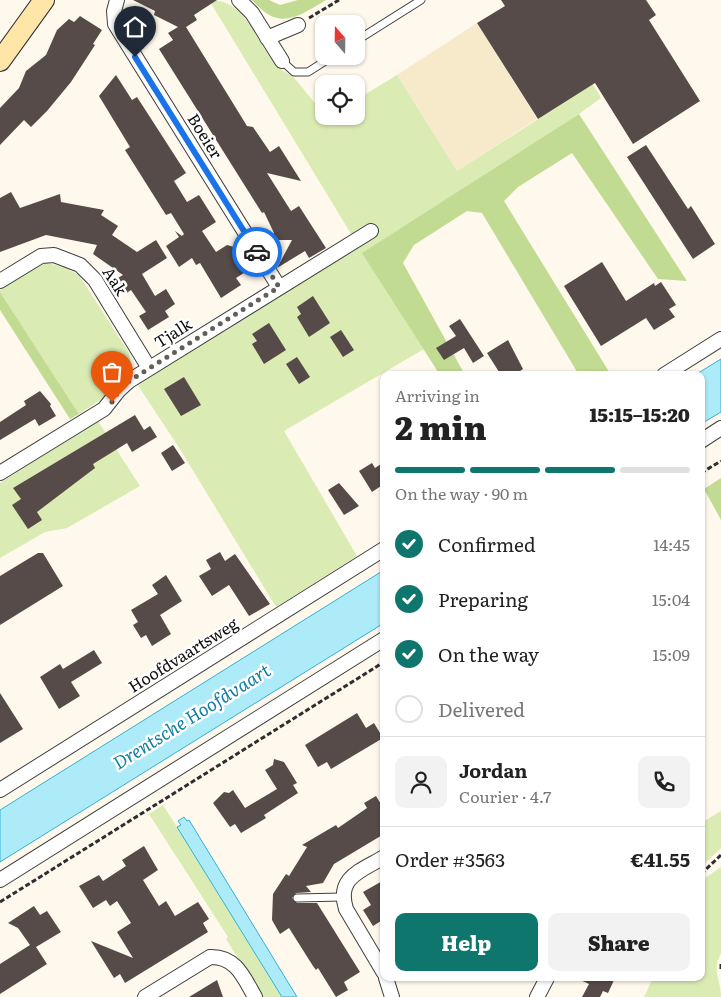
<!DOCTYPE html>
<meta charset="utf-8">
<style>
:root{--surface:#fff;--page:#f2f2f2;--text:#222;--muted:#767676;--line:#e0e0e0;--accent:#0f766e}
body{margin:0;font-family:Literata,serif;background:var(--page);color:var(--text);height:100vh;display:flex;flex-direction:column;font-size:19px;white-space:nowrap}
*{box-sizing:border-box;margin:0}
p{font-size:16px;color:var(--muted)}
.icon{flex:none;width:28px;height:28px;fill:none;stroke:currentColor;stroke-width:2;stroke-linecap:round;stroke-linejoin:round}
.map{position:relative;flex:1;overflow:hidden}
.drawer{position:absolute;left:380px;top:371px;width:325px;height:610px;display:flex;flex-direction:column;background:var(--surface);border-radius:10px;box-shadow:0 1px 4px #0004}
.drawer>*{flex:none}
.needle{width:32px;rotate:340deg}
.controls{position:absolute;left:315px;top:15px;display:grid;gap:10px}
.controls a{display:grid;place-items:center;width:50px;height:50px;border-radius:10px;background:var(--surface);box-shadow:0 1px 4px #0004;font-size:25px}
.pin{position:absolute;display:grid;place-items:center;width:42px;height:42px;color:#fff;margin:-51px -21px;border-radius:50% 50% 50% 0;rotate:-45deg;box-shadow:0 0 5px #0007}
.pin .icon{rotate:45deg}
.courier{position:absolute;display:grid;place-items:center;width:50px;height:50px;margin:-25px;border:4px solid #1a73e8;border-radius:50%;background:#fff;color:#222;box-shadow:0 1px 6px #0007}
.headline em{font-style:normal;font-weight:800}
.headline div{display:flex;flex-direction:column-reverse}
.headline{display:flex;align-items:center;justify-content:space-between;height:85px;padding:0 15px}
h1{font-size:32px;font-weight:800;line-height:38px}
.bar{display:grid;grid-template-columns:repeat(4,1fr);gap:8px 5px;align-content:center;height:60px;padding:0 15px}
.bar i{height:6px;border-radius:4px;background:var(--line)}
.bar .selected{background:var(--accent)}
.bar p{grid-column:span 4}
.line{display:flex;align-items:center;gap:12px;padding:0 15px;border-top:1px solid var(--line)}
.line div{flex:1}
.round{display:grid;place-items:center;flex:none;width:52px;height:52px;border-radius:10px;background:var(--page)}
ol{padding:0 15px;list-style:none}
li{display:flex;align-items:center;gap:15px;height:55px}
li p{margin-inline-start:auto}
li .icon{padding:5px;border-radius:50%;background:var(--accent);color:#fff;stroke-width:4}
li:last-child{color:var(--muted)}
li i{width:28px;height:28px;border:2px solid var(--line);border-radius:50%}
.cta{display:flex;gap:10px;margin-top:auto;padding:10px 15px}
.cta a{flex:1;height:58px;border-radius:10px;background:var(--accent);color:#fff;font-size:20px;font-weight:800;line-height:58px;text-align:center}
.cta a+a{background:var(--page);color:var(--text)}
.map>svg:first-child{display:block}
.farmland{fill:#f6eacb}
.green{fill:#dbebb4}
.forest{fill:#c1dc92}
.water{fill:#aeebf9;stroke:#32b1d3}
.building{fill:#564b48}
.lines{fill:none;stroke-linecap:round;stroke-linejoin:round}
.lane-casing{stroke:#3f3f3f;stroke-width:9}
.street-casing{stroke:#3f3f3f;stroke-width:16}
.secondary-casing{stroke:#2e2e2e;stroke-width:22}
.path{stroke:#2e2e2e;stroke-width:3;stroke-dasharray:5 2.5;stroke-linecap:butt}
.lane{stroke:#fff;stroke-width:7}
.street{stroke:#fff;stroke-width:14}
.secondary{stroke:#ffe5a7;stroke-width:20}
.done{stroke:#615f5a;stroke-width:5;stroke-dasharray:0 9}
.route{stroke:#1a73e8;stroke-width:6}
.labels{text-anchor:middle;stroke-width:5;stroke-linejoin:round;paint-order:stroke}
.street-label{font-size:16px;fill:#0c0c0c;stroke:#fff}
.water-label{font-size:18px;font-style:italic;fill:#107ea4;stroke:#fff}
</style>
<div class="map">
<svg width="721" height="997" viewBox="0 0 721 997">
<rect width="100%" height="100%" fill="#fff8ec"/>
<path class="farmland" d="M477,23L537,119L457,171L397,75Z"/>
<path class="green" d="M209,0C248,0 255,42 277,66C282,71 288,73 293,77C304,88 312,102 324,112V116H356V100L397,75L457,171L593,84L601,98L579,114L363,253L424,349L284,431L357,556L276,607L178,446L137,384L359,247Z
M47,263L64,267L79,275L129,353L132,366L108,395L79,414L0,292V290L34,268Z
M98,421L140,486L67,528L45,532L0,558V483Z
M163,805L177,827L282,997H262L226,939L228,937L149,814Z
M721,811V848L701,867V823Z
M721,867V953C711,972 721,978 721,997H644L653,978H701V881Z"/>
<path class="forest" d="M252,0H269L280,5L298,0H326C296,18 279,31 252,0Z
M579,114L687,281L658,279L572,153L518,187L504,201L611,375H579L482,213L467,211L414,245L403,263L465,375H440L362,253Z
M0,292L79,414L70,419L0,310Z
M721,478V520L704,489Z"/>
<path class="water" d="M721,359V412L701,424V375H695Z
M384,570V623L0,862V810Z
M184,817L187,821L189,820L297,997H282L177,827L181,825L178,821Z"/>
<path class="building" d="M133,0H217L194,15L197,20L186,27L247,126L253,127L270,152L279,146L301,181L267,173L291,211L299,206L326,248L309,258L305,251L277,268L292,240H271L274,233L264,212L262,213L159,49L173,40L168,33L178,27L154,15L155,11Z
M501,0H646L656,15L649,20L700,101L633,144L595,83L538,119L477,23L505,6Z
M80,16L102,30L93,44L95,45L71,82L47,111L31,127L24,120L0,145V108L19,88L26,71L46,55L57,30L69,19L74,22Z
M116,75L132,100L137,97L186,173L174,181L187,202L199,195L216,222L202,231L216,252L227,245L234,247L246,265L247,271L236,278L241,285L221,298L200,263L196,265L192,258L179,267L166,246L179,237L175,231L182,236L184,234L171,213L166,215L125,150L130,147L99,96Z
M646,145L688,209L691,206L715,244L693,259L627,157Z
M11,192L20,208L60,194L61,202L104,210L101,215L118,226L112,235L137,252L156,240L167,258L142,274L155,296L166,289L175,304L165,311L169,317L148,330L139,316L146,312L131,290L125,294L116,279L123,275L93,254L97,245L46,235L0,252V198Z
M602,262L626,301L654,283L655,286L661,282L676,305L669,309L675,317L654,330L646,318L601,346L564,286Z
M313,296L330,323L309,337L297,317L301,314L297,307Z
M460,319L484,356L473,363L464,348L444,360L436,348L456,336L449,326Z
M269,323L286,350L264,364L252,344L257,341L252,334Z
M341,330L354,350L343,357L330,337Z
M508,340L523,369L514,375H501L487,353Z
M297,357L310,377L299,384L286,364Z
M184,377L201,405L181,416L164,389Z
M40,391L51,404L50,406L56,416L39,426L35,419L0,440V422L26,405L24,401Z
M135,415L144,430L150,426L157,437L132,452L127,443L93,464L95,468L37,512L42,520L28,529L12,505L21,499L13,488Z
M173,445L185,463L172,471L161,453Z
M384,462V484L372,492L359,471L372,463L375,468Z
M339,483L359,506L344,515L328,490Z
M220,552L225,561L235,554L270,604L249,616L229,585L212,596L199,576L211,569L206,560Z
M38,553H43L63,586L0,625V576Z
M166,575L182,601L160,615L171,634L152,646L146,635L141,638L133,625L138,622L131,610L158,594L152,585Z
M94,650L102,663L71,682L80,696L59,709L40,677L60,664L63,669Z
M0,693L23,729L0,743Z
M357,713L366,728L374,723L383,738L331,769L327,762L318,767L305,745Z
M274,759L284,762L297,783L293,785L298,793L264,815L266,818L241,833L235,824L230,827L213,803L224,792L229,793L233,790L245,808L277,789L265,770L273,765Z
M376,796L384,809V834L334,864L323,883L306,886L311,892L296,893L292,898L297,903H317L360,972L344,982L348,990L336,997L318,968L316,970L313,966L289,928L280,934L272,920L273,894L286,874L289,876L307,847L302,845L336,825L338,828L367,808L364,803Z
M144,846L158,870L143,880L159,906L166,901L175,916L198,902L209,919L203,923L208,932L125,983L120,974L114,978L91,941L133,958L117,932L131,923L117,901L110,906L106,900L93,908L79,886L99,875L103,881L126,866L122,860Z
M384,880V926L381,921L373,926L363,910L371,905L363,892Z
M34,906L40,915L47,911L61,932L36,947L47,964L0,994V964L30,945L18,928L8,923Z
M576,978H615L608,993L603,991L600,997H582L589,984Z
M217,980L223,997H189Z"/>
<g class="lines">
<g class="lane-casing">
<path id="lane" d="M356,41L421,0
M282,61L294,72H308L333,56
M297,898L342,897"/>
</g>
<g class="street-casing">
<path id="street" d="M117,0L114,11L115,24L279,287
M239,0L252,13L282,61
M267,38L298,25
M0,281L41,256L54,255L80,265L95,280L149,368
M664,375L721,339
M701,441L721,428
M0,473L104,409L119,390L129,381L371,231
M0,790L384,549
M384,857C361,871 336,877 346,909L384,973
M0,880L384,639
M386,978L392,997
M145,997L210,957C236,956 244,978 255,997
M537,997L547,978"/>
</g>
<g class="secondary-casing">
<path id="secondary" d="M0,61L44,0"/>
</g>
<path class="path" d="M309,18L339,0
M701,473L721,461
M701,874L721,855
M0,902L384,662
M721,964V971"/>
<use href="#lane" class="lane"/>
<use href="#street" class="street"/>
<use href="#secondary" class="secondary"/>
</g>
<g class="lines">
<path class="done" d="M112,402L119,390L129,381L279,287L257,252"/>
<path class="route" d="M135,57L257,252"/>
</g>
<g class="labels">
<g class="street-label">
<text transform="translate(205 136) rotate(58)" y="6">Boeier</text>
<text transform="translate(115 281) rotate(57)" y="6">Aak</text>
<text transform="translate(173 333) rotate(-32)" y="6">Tjalk</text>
<text transform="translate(183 655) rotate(-32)" y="6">Hoofdvaartsweg</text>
</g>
<g class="water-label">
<text transform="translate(192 717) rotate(-32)" y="6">Drentsche Hoofdvaart</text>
</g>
</g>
</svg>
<div class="controls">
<a><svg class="needle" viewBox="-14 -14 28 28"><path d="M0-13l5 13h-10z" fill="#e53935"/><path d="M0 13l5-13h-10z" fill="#767676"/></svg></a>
<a><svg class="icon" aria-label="locate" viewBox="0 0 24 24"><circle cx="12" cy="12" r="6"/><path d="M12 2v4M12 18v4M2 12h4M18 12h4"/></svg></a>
</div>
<div class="pin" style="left:112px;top:402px;background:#ea580c"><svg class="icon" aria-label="bag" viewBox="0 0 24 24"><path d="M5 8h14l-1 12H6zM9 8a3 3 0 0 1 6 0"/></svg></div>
<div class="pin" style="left:135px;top:57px;background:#1f2937"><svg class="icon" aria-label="home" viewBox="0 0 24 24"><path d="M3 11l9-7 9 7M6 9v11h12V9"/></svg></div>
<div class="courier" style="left:257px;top:252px"><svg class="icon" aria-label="car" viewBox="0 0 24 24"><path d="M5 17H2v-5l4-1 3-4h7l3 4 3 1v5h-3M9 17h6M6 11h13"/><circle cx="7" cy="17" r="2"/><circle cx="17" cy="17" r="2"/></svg></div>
<section class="drawer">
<div class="headline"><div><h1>2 min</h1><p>Arriving in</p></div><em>15:15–15:20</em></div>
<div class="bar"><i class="selected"></i><i class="selected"></i><i class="selected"></i><i></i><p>On the way · 90 m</p></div>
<ol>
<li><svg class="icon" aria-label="check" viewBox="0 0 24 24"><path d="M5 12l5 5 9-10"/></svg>Confirmed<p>14:45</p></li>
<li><svg class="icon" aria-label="check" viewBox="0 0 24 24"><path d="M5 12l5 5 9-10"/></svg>Preparing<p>15:04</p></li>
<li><svg class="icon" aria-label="check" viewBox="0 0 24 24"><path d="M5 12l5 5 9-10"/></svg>On the way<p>15:09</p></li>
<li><i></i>Delivered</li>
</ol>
<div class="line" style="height:90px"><a class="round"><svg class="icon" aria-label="person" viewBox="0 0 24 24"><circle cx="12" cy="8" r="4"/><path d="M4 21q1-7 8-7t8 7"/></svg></a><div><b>Jordan</b><p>Courier · 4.7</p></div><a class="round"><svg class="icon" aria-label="phone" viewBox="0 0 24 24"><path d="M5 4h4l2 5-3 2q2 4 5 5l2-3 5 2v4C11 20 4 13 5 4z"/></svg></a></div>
<div class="line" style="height:65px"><div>Order #3563</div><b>€41.55</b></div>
<div class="cta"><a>Help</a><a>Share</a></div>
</section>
</div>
